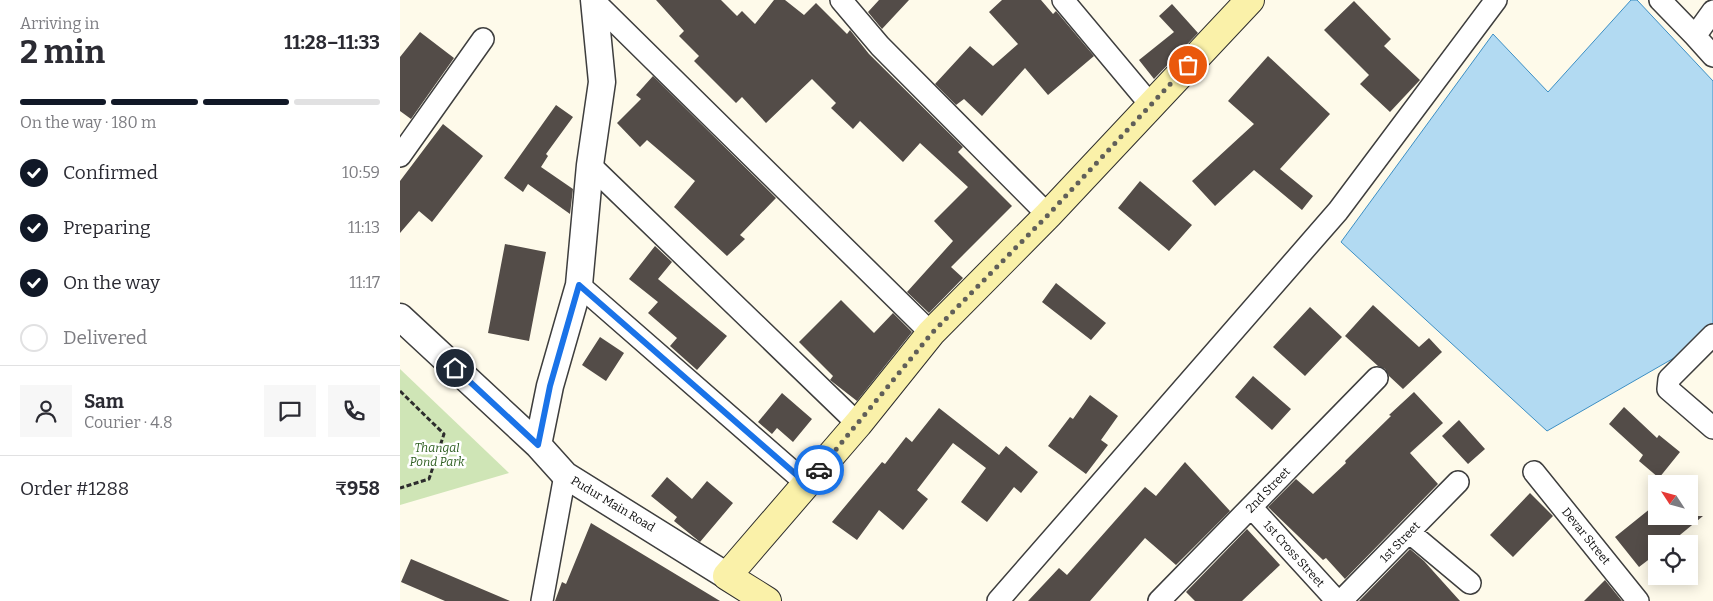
<!DOCTYPE html>
<meta charset="utf-8">
<style>
:root{--surface:#fff;--page:#f7f7f7;--text:#2b2b33;--muted:#7c7c81;--line:#e1e1e2;--accent:#111827}
body{margin:0;font-family:Bitter,serif;background:var(--page);color:var(--text);height:100vh;display:flex;flex-direction:column;font-size:19px;white-space:nowrap}
*{box-sizing:border-box;margin:0}
p{font-size:16px;color:var(--muted)}
.icon{flex:none;width:28px;height:28px;fill:none;stroke:currentColor;stroke-width:2;stroke-linecap:round;stroke-linejoin:round}
.map{position:relative;flex:1;overflow:hidden}
.drawer{display:flex;flex-direction:column;background:var(--surface);width:400px}
.drawer>*{flex:none}
.needle{width:32px;rotate:306deg}
.fabs{position:absolute;left:1248px;top:475px;display:grid;gap:10px}
.fabs a{display:grid;place-items:center;width:50px;height:50px;border-radius:0px;background:var(--surface);box-shadow:0 2px 12px #0003;font-size:25px}
.pin{position:absolute;display:grid;place-items:center;width:42px;height:42px;color:#fff;margin:-21px;border:2px solid #fff;border-radius:50%;box-shadow:0 1px 5px #0007}
.courier{position:absolute;display:grid;place-items:center;width:50px;height:50px;margin:-25px;border:4px solid #1a73e8;border-radius:50%;background:#fff;color:#222;box-shadow:0 1px 6px #0007}
.headline em{font-style:normal;font-weight:700}
.headline div{display:flex;flex-direction:column-reverse}
.headline{display:flex;align-items:center;justify-content:space-between;height:85px;padding:0 20px}
h1{font-size:32px;font-weight:700;line-height:38px}
.bar{display:grid;grid-template-columns:repeat(4,1fr);gap:8px 5px;align-content:center;height:60px;padding:0 20px}
.bar i{height:6px;border-radius:4px;background:var(--line)}
.bar .current{background:var(--accent)}
.bar p{grid-column:span 4}
.line{display:flex;align-items:center;gap:12px;padding:0 20px;border-top:1px solid var(--line)}
.line div{flex:1}
.round{display:grid;place-items:center;flex:none;width:52px;height:52px;border-radius:0px;background:var(--page)}
ol{padding:0 20px;list-style:none}
li{display:flex;align-items:center;gap:15px;height:55px}
li p{margin-inline-start:auto}
li .icon{padding:5px;border-radius:50%;background:var(--accent);color:#fff;stroke-width:4}
li:last-child{color:var(--muted)}
li i{width:28px;height:28px;border:2px solid var(--line);border-radius:50%}
main{display:flex;flex:1;min-height:0}
.map>svg:first-child{display:block}
.green{fill:#cfe5b6}
.water{fill:#b2daf2;stroke:#3d8fc4}
.building{fill:#534c48}
.lines{fill:none;stroke-linecap:round;stroke-linejoin:round}
.minor-casing{stroke:#3e3e3e;stroke-width:24}
.tertiary-casing{stroke:#3e3e3e;stroke-width:29}
.secondary-casing{stroke:#2d2d2d;stroke-width:30}
.path{stroke:#2d2d2d;stroke-width:3;stroke-dasharray:5 2.5;stroke-linecap:butt}
.minor{stroke:#fff;stroke-width:21}
.tertiary{stroke:#fff;stroke-width:26}
.secondary{stroke:#faf1a9;stroke-width:28}
.done{stroke:#605f59;stroke-width:5;stroke-dasharray:0 9}
.route{stroke:#1a73e8;stroke-width:6}
.labels{text-anchor:middle;stroke-width:5;stroke-linejoin:round;paint-order:stroke}
.park-label{font-size:12px;font-style:italic;fill:#2d5e20;stroke:#fff}
.street-label{font-size:12px;fill:#0b0b0b;stroke:#fff}
</style>
<main>
<section class="drawer">
<div class="headline"><div><h1>2 min</h1><p>Arriving in</p></div><em>11:28–11:33</em></div>
<div class="bar"><i class="current"></i><i class="current"></i><i class="current"></i><i></i><p>On the way · 180 m</p></div>
<ol>
<li><svg class="icon" aria-label="check" viewBox="0 0 24 24"><path d="M5 12l5 5 9-10"/></svg>Confirmed<p>10:59</p></li>
<li><svg class="icon" aria-label="check" viewBox="0 0 24 24"><path d="M5 12l5 5 9-10"/></svg>Preparing<p>11:13</p></li>
<li><svg class="icon" aria-label="check" viewBox="0 0 24 24"><path d="M5 12l5 5 9-10"/></svg>On the way<p>11:17</p></li>
<li><i></i>Delivered</li>
</ol>
<div class="line" style="height:90px"><a class="round"><svg class="icon" aria-label="person" viewBox="0 0 24 24"><circle cx="12" cy="8" r="4"/><path d="M4 21q1-7 8-7t8 7"/></svg></a><div><b>Sam</b><p>Courier · 4.8</p></div><a class="round"><svg class="icon" aria-label="chat" viewBox="0 0 24 24"><path d="M4 5h16v11H9l-5 4z"/></svg></a><a class="round"><svg class="icon" aria-label="phone" viewBox="0 0 24 24"><path d="M5 4h4l2 5-3 2q2 4 5 5l2-3 5 2v4C11 20 4 13 5 4z"/></svg></a></div>
<div class="line" style="height:65px"><div>Order #1288</div><b>₹958</b></div>
</section>
<div class="map">
<svg width="1313" height="601" viewBox="0 0 1313 601">
<rect width="100%" height="100%" fill="#fefaea"/>
<path class="green" d="M0,369L109,473L0,505Z"/>
<path class="water" d="M1231,0H1237L1313,81V328L1307,339L1147,431L941,242L1093,34L1148,92Z"/>
<path class="building" d="M256,0H321L337,16L342,11L355,24L374,0H385L404,15L416,3L447,34L450,30L469,54L563,147L558,152L612,206L551,267L563,278L529,313L507,292L553,241L534,221L568,187L520,143L503,162L460,121L453,129L431,108L436,103L412,79L366,123L342,97L336,103L294,61L299,56L279,36L284,31Z
M479,0H509L482,29L468,12Z
M602,0H641L653,14L656,11L694,56L648,95L625,68L582,116L564,99L556,105L535,84L570,46L593,66L618,44L589,12Z
M954,1L991,39L984,46L1020,80L990,112L960,84L969,75L924,30Z
M772,4L798,33L754,79L739,60L774,32L759,16Z
M20,32L54,58L11,119L0,111V57Z
M868,56L930,114L880,169L913,196L902,210L854,170L815,206L792,181L854,124L828,101Z
M253,76L376,198L340,235L345,239L327,256L274,207L295,181L247,140L240,147L217,123L241,99L236,95Z
M156,105L173,117L146,154L148,156L141,167L173,189L170,214L128,184L123,192L104,178Z
M43,124L83,156L32,222L19,211L0,233V181Z
M740,181L792,225L769,251L718,208Z
M105,244L146,252L129,341L88,333Z
M255,246L272,262L258,279L327,336L297,370L270,346L277,338L248,313L258,302L229,279Z
M656,283L706,323L691,340L642,302Z
M441,300L474,333L493,313L512,332L457,401L430,380L433,376L399,342Z
M973,305L1019,347L1029,338L1042,352L1003,389L989,376L985,369L978,366L945,336Z
M910,307L942,337L905,376L873,347Z
M200,337L224,353L206,381L182,365Z
M853,376L891,409L872,430L835,397Z
M1014,392L1043,423L1010,453L1038,484L945,579L926,558L923,560L868,507L896,479L913,494L946,463L945,461L991,416L989,415Z
M382,393L412,419L393,442L377,428L372,434L358,422Z
M690,395L718,416L701,440L708,445L686,474L648,446L670,417L673,419Z
M1224,407L1257,438L1259,435L1280,452L1259,478L1239,461L1243,455L1209,424Z
M539,408L599,455L606,446L638,472L621,493L614,487L587,522L561,502L586,468L553,443L517,490L528,499L503,530L479,510L457,540L432,522L482,462L485,464L506,437L512,442Z
M1059,420L1085,449L1068,464L1042,436Z
M785,462L830,511L776,565L745,538L690,601H628L659,568L667,575L745,487L756,496Z
M267,477L292,499L307,481L333,503L300,542L274,521L277,517L251,496Z
M1130,493L1153,516L1113,557L1090,535Z
M1256,504V516H1303L1269,544H1256V554L1239,567L1215,537Z
M191,523L320,601H155L162,582L166,584Z
M847,529L880,565L842,601H795L786,592Z
M1010,549L1024,561L1060,601H959Z
M11,559L110,601H45L1,582Z
M1205,580L1222,601H1184Z"/>
<g class="lines">
<g class="minor-casing">
<path id="minor" d="M441,0L480,46L648,215
M663,0L750,104
M1260,0L1295,36
M195,2L531,333
M1313,11L1295,36L1313,56
M0,156L83,39
M190,165L458,424
M179,285L407,484
M1313,428L1268,389L1269,379L1313,335
M1134,472L1238,601
M851,507L937,601
M1009,532L1070,583
M142,601L165,475
M598,601L938,211L1096,0
M759,601L977,378
M941,601L1058,482"/>
</g>
<g class="tertiary-casing">
<path id="tertiary" d="M0,317L138,445L165,475L327,576
M138,445L150,386L179,285L190,165L202,82L194,0"/>
</g>
<g class="secondary-casing">
<path id="secondary" d="M367,601L327,576L458,424L531,333L648,215L850,0"/>
</g>
<path class="path" d="M0,391L44,434L29,479L0,488"/>
<use href="#minor" class="minor"/>
<use href="#tertiary" class="tertiary"/>
<use href="#secondary" class="secondary"/>
</g>
<g class="lines">
<path class="done" d="M419,470L532,333L648,215L788,65"/>
<path class="route" d="M55,368L138,445L150,386L179,285L407,484L419,470"/>
</g>
<g class="labels">
<g class="park-label">
<text x="37" y="452">Thangal<tspan x="37" dy="14">Pond Park</tspan></text>
</g>
<g class="street-label">
<text transform="translate(868 490) rotate(-46)" y="4">2nd Street</text>
<text transform="translate(213 504) rotate(31)" y="4">Pudur Main Road</text>
<text transform="translate(1186 536) rotate(51)" y="4">Devar Street</text>
<text transform="translate(1000 542) rotate(-46)" y="4">1st Street</text>
<text transform="translate(894 554) rotate(48)" y="4">1st Cross Street</text>
</g>
</g>
</svg>
<div class="fabs">
<a><svg class="needle" viewBox="-14 -14 28 28"><path d="M0-13l5 13h-10z" fill="#e53935"/><path d="M0 13l5-13h-10z" fill="#7c7c81"/></svg></a>
<a><svg class="icon" aria-label="locate" viewBox="0 0 24 24"><circle cx="12" cy="12" r="6"/><path d="M12 2v4M12 18v4M2 12h4M18 12h4"/></svg></a>
</div>
<div class="pin" style="left:788px;top:65px;background:#ea580c"><svg class="icon" aria-label="bag" viewBox="0 0 24 24"><path d="M5 8h14l-1 12H6zM9 8a3 3 0 0 1 6 0"/></svg></div>
<div class="pin" style="left:55px;top:368px;background:#1f2937"><svg class="icon" aria-label="home" viewBox="0 0 24 24"><path d="M3 11l9-7 9 7M6 9v11h12V9"/></svg></div>
<div class="courier" style="left:419px;top:470px"><svg class="icon" aria-label="car" viewBox="0 0 24 24"><path d="M5 17H2v-5l4-1 3-4h7l3 4 3 1v5h-3M9 17h6M6 11h13"/><circle cx="7" cy="17" r="2"/><circle cx="17" cy="17" r="2"/></svg></div>
</div>
</main>
